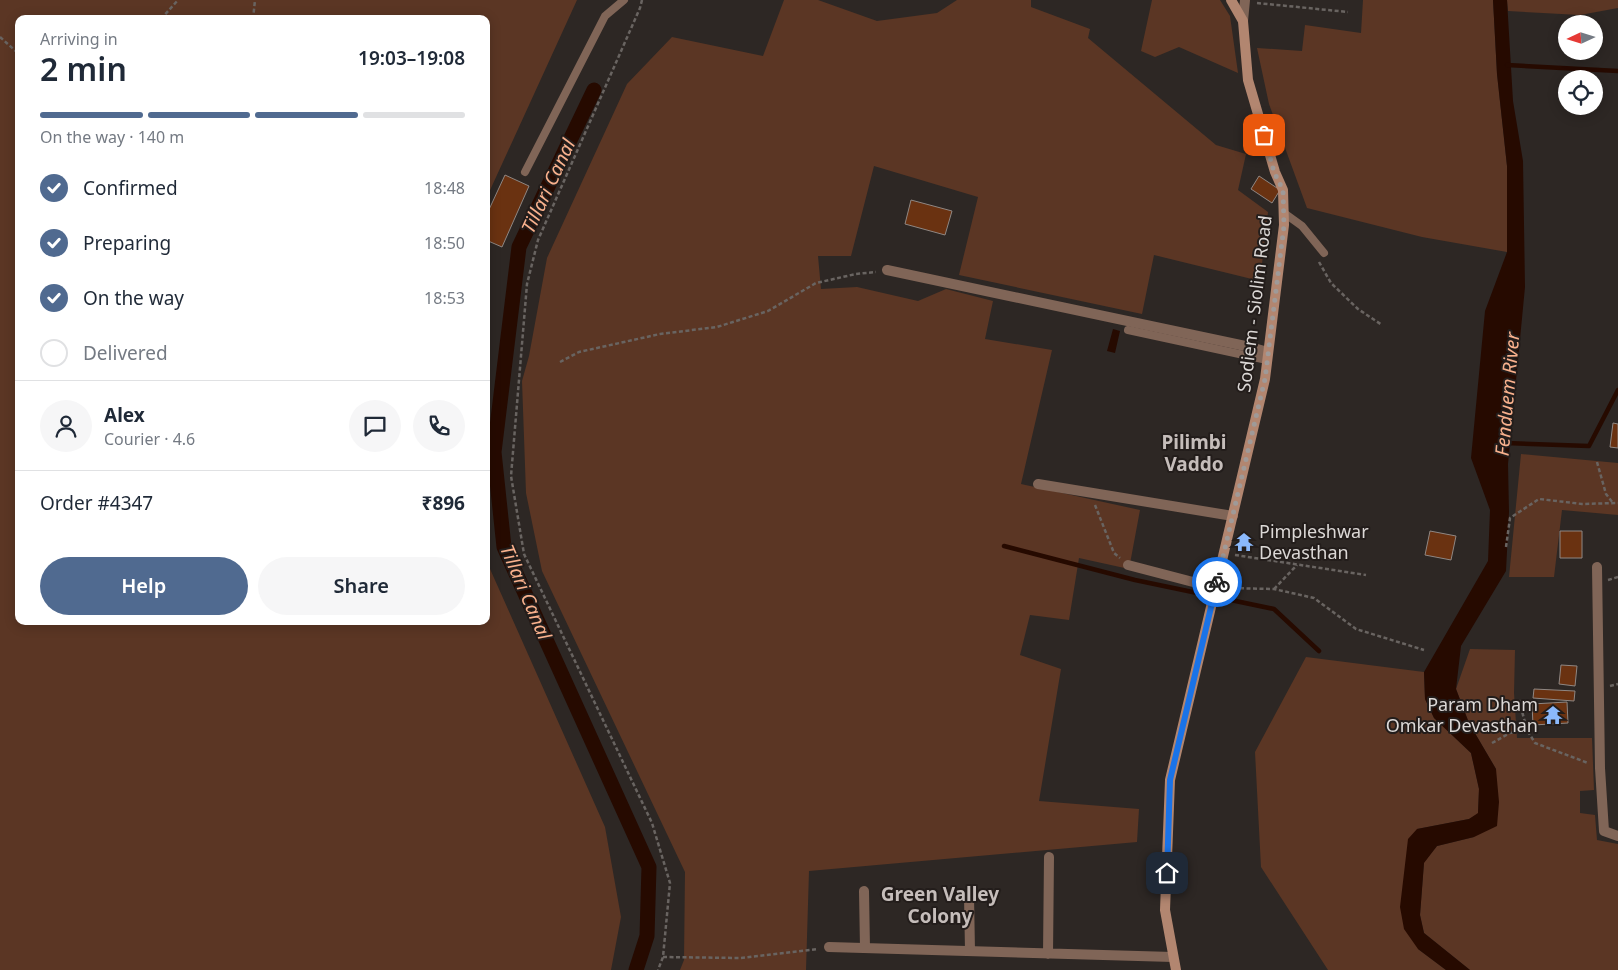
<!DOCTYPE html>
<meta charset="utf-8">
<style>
:root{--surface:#fff;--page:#f6f6f7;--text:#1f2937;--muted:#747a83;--line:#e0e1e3;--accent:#506a90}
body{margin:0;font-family:"Noto Sans",sans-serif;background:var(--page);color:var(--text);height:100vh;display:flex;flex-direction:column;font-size:19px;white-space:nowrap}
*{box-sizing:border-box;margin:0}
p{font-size:16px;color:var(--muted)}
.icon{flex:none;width:28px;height:28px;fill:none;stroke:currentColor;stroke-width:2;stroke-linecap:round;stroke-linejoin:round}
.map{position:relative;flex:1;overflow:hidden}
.drawer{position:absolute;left:15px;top:15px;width:475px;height:610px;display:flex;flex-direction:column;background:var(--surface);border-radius:10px;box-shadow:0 2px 12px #0003}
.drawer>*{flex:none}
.needle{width:32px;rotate:266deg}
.tools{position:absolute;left:1558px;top:15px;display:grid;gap:10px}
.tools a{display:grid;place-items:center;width:45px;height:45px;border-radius:50%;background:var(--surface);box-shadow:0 2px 12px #0003;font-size:25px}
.pin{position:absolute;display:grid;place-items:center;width:42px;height:42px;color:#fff;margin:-21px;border-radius:10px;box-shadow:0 2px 8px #0006}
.courier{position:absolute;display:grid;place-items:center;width:50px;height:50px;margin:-25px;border:4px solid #1a73e8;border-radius:50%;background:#fff;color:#222;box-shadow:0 1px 6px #0007}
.head em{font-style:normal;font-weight:600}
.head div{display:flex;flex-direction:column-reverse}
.head{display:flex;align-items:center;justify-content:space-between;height:85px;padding:0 25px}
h1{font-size:32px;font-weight:600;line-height:38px}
.bar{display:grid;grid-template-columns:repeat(4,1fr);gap:8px 5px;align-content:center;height:60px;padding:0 25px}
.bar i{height:6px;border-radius:4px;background:var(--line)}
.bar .active{background:var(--accent)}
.bar p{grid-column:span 4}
.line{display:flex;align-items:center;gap:12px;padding:0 25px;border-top:1px solid var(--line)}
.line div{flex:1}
.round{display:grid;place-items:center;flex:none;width:52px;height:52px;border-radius:26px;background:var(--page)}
ol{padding:0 25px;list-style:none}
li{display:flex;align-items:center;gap:15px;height:55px}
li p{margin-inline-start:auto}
li .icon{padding:5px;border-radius:50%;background:var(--accent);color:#fff;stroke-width:4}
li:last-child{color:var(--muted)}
li i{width:28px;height:28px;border:2px solid var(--line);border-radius:50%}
.action{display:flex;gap:10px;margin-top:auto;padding:10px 25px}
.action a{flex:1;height:58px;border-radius:30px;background:var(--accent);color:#fff;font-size:20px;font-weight:600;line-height:58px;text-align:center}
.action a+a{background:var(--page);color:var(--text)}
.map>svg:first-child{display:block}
.green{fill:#5b3624}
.water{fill:#260a00}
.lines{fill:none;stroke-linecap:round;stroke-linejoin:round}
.stream{stroke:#260a00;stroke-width:4.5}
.canal{stroke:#260a00;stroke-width:15}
.building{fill:#6a3211;stroke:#8f8783}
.path{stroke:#696461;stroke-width:2.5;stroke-dasharray:4 2.5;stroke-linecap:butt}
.service{stroke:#806557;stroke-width:8}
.minor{stroke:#806557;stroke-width:10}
.secondary{stroke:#b28670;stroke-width:10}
.done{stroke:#9f9a98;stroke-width:5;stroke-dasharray:0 9}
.route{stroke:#1a73e8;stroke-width:6}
.labels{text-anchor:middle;stroke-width:4;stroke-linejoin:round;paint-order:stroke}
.street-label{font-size:18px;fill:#dcd8d6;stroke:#231d1b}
.poi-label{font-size:18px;fill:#dcd8d6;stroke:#231d1b;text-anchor:start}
.water-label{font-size:19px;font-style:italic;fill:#f9b18d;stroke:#231d1b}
.neighbourhood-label{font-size:19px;font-weight:bold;fill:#c5bdba;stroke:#231d1b}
</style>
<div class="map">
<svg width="1618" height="970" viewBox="0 0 1618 970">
<rect width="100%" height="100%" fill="#2d2724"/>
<path class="green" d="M0,0H577L486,199V19H19V621H486V560L605,827L621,917L611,970H0Z
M784,0H818L877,21L937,13L957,0H1031V7L1090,29L1088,38L1216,145L1246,154L1238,190L1268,212L1260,281L1154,255L1142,314L959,275L978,197L874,166L851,256H818L821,289L857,287L918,301L946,289L993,301L985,339L1052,350L1021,484L1140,510L1129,569L1079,558L1069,620L1030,615L1020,655L1061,669L1039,801L1139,809L1137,842L809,871L806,970H680L684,960L685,872L542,571L526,493L522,381L529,356L547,258L627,84L672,37L763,56Z
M1152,0H1220L1230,16L1238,73L1179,47L1155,57L1141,51Z
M1363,0H1493L1497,74L1507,166V252L1422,237L1307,208L1269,104L1257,48L1302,51L1305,25L1361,33Z
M1507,0H1618V8L1580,15L1508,11Z
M1521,454L1618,463V515L1562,510L1554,577H1509Z
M1470,649L1515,650L1514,693L1517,738H1592L1594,790L1580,791V813L1595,815L1597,840L1618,844V970H1470L1424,933L1420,915L1424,862L1437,846L1474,837L1496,769L1469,723L1456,689Z
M1306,657L1424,672L1425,699L1434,718L1471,753L1479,789L1478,814L1469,819L1417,829L1418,949L1446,970H1328L1261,867L1255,752Z"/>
<path class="water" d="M1493,0H1507L1513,101L1523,161L1525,287L1508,464L1509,512L1506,571L1461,646L1456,689L1469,723L1496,769L1499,802L1497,826L1474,837L1437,846L1424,863L1420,915L1424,933L1470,970H1446L1418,949L1404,929L1400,907L1408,839L1417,829L1469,819L1478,813L1479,789L1471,753L1434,718L1425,699L1424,672L1488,561L1490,510L1471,458L1485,311L1507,252V166L1497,74Z
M1113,329L1120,331L1115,353L1107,351Z"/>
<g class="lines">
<path class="stream" d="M1507,65L1618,71
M1506,443L1589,446L1618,390
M1004,546L1135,580L1274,609L1319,651"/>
<path class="canal" d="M594,90L519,247L494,452L504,547L649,867L647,936L636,970"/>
</g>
<path class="building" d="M505,175L529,186L502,247L486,240V216Z
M1259,176L1280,190L1272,203L1251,189Z
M911,200L952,211L945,235L905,224Z
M1613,423L1618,424V448L1610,447Z
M1430,531L1456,536L1451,560L1425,555Z
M1560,531H1582V558H1560Z
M1561,665L1577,666L1575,686L1559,684Z
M1534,689L1575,691L1574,701L1533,698Z
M1567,702L1568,723L1533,725L1532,704Z"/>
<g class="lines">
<path class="path" d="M642,0L640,8L538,240L527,284L511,476L524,554L652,823L670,883L663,957L658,970
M1257,3L1348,12
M161,19L178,0
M253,19L255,0
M0,37L19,54
M1319,262L1331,283L1358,309L1382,325
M560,362L579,352L660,334L717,327L768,311L816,283L856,274L876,272
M1597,462L1606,494L1613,503
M1095,505L1114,553L1120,558
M1506,547L1510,518L1539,499L1582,504L1618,503
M1235,555L1366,575
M1608,580L1618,577
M1227,588L1274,589L1314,598L1356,629L1424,650
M1274,589L1297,565
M1610,686L1618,684
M1519,700L1527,730L1535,743L1588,763
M1492,743L1510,733L1527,730
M663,957L740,958L818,949"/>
<path class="service" d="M525,172L605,16L624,0
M1284,213L1302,226L1324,253
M1128,330L1267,360"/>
<path class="minor" d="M1243,21L1245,0
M887,270L1250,347L1268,352
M1038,484L1233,516
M1128,565L1216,588
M1597,567L1600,768L1604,831L1618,836
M864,891L865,948
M969,896L970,951
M829,947L1173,957
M1048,954L1049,857"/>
<path class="secondary" d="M1176,970L1165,910L1170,780L1265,379L1284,225L1283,190L1275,172L1248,80L1243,21L1231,0"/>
</g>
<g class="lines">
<path class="done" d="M1217,582L1265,379L1284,226L1283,190L1274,172L1264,135"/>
<path class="route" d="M1167,873L1170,780L1217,582"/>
</g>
<defs>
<g id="temple-bare" transform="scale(1.5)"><path d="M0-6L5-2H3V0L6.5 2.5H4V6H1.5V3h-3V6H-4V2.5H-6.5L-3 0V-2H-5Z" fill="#8bb9fc" stroke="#231d1b" stroke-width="2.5" paint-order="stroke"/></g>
</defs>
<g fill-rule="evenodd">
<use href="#temple-bare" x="1244" y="542"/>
<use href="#temple-bare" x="1553" y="715"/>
</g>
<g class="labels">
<g class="street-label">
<text transform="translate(1255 304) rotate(-83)" y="6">Sodiem - Siolim Road</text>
</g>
<g class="poi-label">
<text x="1259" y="538">Pimpleshwar<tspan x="1259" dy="21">Devasthan</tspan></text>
<text x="1538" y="711" text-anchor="end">Param Dham<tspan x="1538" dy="21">Omkar Devasthan</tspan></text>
</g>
<g class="water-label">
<text transform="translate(548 186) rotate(-65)" y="7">Tillari Canal</text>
<text transform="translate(1507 394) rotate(-85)" y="7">Fenduem River</text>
<text transform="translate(526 592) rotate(67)" y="7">Tillari Canal</text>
</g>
<g class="neighbourhood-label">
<text x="1194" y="449">Pilimbi<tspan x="1194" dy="22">Vaddo</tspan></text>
<text x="940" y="901">Green Valley<tspan x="940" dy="22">Colony</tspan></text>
</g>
</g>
</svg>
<div class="tools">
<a><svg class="needle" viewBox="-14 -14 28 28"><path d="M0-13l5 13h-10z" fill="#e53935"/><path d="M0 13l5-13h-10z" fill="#747a83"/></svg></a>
<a><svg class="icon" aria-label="locate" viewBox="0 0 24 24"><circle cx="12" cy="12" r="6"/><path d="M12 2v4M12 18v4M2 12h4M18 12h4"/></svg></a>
</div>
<div class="pin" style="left:1264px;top:135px;background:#ea580c"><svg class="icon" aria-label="bag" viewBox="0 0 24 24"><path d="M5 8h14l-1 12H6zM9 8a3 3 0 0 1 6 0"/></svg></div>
<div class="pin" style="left:1167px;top:873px;background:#1f2937"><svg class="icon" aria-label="home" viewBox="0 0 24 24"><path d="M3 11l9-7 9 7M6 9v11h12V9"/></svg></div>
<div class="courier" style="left:1217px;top:582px"><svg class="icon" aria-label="bike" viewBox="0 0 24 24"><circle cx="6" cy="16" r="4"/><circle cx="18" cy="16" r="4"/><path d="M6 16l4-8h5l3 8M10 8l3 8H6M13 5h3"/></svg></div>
<section class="drawer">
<div class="head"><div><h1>2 min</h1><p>Arriving in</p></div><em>19:03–19:08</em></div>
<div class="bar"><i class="active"></i><i class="active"></i><i class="active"></i><i></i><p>On the way · 140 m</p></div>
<ol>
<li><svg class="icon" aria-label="check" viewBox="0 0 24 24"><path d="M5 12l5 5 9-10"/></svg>Confirmed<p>18:48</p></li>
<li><svg class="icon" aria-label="check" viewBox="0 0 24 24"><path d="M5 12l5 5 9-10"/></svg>Preparing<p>18:50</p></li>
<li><svg class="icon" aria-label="check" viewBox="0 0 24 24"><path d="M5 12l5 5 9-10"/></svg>On the way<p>18:53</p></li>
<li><i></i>Delivered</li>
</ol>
<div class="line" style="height:90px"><a class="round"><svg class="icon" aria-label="person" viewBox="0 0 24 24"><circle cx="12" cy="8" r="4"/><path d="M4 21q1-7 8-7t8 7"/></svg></a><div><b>Alex</b><p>Courier · 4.6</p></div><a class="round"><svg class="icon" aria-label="chat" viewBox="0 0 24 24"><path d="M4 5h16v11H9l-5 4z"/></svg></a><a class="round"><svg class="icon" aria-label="phone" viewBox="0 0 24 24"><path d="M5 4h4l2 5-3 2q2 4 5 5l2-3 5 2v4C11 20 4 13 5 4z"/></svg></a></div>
<div class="line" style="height:65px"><div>Order #4347</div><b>₹896</b></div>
<div class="action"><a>Help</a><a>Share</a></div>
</section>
</div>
